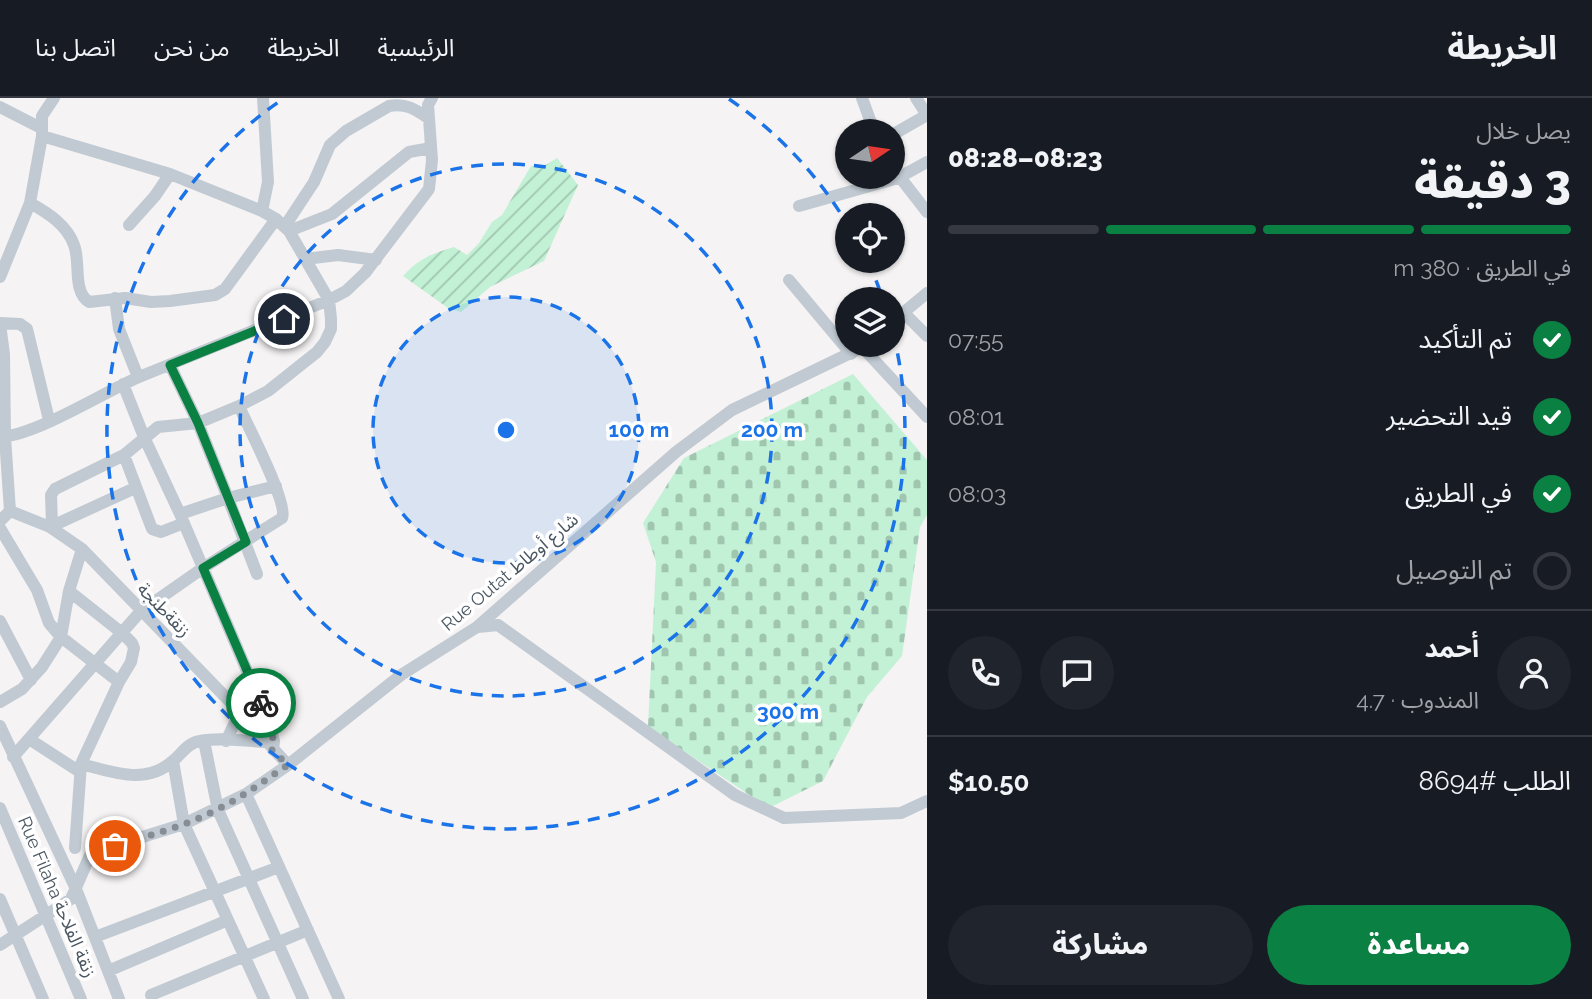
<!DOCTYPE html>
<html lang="ar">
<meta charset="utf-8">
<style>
:root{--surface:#171b24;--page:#20242c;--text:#f1f3f6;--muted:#9ea1a6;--line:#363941;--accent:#0b8043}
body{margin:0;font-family:Raleway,"Noto Sans Arabic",sans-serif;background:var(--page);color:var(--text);direction:rtl;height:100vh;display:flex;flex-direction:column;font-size:26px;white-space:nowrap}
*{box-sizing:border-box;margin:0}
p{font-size:23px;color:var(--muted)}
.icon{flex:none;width:38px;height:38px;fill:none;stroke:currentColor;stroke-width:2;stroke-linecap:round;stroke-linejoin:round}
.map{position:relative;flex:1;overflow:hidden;direction:ltr}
.panel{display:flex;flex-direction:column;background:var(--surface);width:665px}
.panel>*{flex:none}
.needle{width:46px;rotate:77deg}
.fabs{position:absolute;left:835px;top:21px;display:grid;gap:14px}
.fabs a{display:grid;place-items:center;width:70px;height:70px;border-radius:50%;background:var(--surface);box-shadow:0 2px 5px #0004;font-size:35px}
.pin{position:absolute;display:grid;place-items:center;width:60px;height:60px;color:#fff;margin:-30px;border:4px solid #fff;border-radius:50%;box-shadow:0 2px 7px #0007}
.courier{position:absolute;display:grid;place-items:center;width:70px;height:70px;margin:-35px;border:5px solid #0b8043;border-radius:50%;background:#fff;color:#222;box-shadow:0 2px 9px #0007}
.head em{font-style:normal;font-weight:800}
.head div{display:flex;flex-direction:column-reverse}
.head{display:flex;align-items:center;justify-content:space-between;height:119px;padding:0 21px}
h1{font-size:46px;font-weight:800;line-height:52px}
.bar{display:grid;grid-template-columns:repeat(4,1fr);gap:10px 7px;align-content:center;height:84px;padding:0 21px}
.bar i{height:9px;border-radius:5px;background:var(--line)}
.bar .active{background:var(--accent)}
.bar p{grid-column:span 4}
.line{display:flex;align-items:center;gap:18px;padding:0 21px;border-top:2px solid var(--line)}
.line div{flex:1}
.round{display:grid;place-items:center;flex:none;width:74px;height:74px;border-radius:37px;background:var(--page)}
ol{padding:0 21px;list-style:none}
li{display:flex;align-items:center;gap:21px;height:77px}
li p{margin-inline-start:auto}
li .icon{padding:7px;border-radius:50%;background:var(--accent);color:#fff;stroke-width:4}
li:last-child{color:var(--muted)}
li i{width:38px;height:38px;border:4px solid var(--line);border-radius:50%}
.primary-button{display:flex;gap:14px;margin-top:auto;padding:14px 21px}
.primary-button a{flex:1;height:80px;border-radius:42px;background:var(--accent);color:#fff;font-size:28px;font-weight:800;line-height:80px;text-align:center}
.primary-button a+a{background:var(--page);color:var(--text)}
header{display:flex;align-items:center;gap:42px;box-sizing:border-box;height:98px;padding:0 35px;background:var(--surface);border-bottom:2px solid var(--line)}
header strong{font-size:33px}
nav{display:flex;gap:38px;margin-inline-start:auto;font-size:24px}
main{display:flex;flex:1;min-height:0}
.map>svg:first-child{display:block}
.cemetery{fill:url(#cemetery-stones)}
.garden{fill:url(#garden-furrows)}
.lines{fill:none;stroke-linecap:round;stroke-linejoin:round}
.minor{stroke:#c1cad2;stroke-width:12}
.done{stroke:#868d94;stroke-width:7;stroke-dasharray:0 12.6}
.route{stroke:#0b8043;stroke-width:9}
.ring{fill:none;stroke:#1a73e8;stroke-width:3.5;stroke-dasharray:12 9}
.labels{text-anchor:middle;stroke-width:7;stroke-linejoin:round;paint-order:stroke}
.street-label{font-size:18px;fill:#4a5661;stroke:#fff}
.centre{fill:#1a73e8;stroke:#fff;stroke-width:3.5}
.ring-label{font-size:21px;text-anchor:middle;font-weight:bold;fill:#1a73e8;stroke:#fff;stroke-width:7;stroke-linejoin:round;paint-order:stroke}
</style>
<header>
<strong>الخريطة</strong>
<nav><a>الرئيسية</a><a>الخريطة</a><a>من نحن</a><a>اتصل بنا</a></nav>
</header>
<main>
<section class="panel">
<div class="head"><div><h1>3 دقيقة</h1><p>يصل خلال</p></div><em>08:23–08:28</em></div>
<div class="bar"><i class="active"></i><i class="active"></i><i class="active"></i><i></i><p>في الطريق · 380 m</p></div>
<ol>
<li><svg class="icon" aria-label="check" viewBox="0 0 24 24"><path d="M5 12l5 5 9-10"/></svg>تم التأكيد<p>07:55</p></li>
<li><svg class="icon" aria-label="check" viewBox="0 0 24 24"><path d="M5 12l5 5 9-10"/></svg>قيد التحضير<p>08:01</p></li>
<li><svg class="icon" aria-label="check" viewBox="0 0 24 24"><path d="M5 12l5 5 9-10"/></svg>في الطريق<p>08:03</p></li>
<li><i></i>تم التوصيل</li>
</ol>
<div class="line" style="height:126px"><a class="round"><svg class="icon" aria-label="person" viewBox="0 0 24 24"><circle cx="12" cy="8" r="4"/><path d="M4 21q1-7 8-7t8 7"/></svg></a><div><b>أحمد</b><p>المندوب · 4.7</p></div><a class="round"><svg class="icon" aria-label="chat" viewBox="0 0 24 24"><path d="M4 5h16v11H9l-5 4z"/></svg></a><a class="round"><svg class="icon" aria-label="phone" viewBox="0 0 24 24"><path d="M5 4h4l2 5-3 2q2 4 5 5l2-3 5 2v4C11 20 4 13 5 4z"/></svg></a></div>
<div class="line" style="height:91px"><div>الطلب #8694</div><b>$10.50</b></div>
<div class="primary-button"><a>مساعدة</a><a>مشاركة</a></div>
</section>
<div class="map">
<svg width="927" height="901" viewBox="0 0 927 901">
<defs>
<pattern id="cemetery-stones" width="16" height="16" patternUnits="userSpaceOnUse" patternTransform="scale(1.75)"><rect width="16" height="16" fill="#c3f1d5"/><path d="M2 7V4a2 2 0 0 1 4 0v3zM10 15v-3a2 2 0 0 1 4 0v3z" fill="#a0c6b0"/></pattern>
<pattern id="garden-furrows" width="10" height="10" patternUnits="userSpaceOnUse" patternTransform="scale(1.75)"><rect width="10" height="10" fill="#c3f1d5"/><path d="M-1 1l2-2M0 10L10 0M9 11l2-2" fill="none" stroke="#a0c6b0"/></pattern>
</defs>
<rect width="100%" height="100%" fill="#f5f3f3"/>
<path class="cemetery" d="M853,276L927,362V417L920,429L902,558L867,599L823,683L769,710L648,629L656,464L643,425L684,360Z"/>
<path class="garden" d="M557,60L578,87L544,163L490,189L461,214L448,210L403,178C418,161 433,155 454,149L467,157L479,145L492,124L502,117L531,68H544Z"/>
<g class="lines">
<path class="minor" d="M862,0L874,33
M0,9L41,30
M892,37L927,17L916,0
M42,38L170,76L262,113L276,121L289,133L329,202L331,221V231L325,244L317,254L268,293L239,308L198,325L158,329L124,357L55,391L51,397L52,428
M892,69L927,114
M30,105C48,115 67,127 74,147C81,164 72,193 89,204L125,200L151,204L170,203L215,197L225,191L276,121
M799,108L898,80L927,64
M262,113L268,84L263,0
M129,127L155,98L170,76
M285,128L314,84L330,47L346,33L389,8C406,5 415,11 428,20
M289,133L332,116L409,54L431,50
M305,161L338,157L376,162
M0,179L30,105L42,38V18L54,0
M789,182L851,256
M115,200L119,231L138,279
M904,215L927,238
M892,224L927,195
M0,225L20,226L27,231L49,322
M0,226L4,256L5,339L10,413
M863,250L927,319
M170,267L198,325L228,400L180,416
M123,286L144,339L180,416L268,622L274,643L273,652
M0,339C37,337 102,295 139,279C202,253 266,228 329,202L346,193L365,175L429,91L432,62L428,7L432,0
M124,357L152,431L161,434L184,425
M0,423L10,413L50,429L82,451L240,614L288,667
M50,429L135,390
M0,430L37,492L49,525L61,539L119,584
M257,476L228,400L276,388
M69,493L122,535L132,545L134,550L131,564L119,584L81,666L75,750
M0,523L31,582
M478,529L498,527L735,697L784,720L901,715L927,703
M0,604L22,591L42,569L61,539L69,493L82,451
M0,628L76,791L119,901
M29,641L80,674
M204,643L218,712L303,901
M226,643L240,614
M13,659L140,514L203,470L282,420C289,406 247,327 239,308
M173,663L184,726L264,901
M81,666C113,674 146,688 174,662C182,655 188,645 200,643C220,639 245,643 265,644
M246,696L339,901
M0,710L81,901
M0,801L43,901
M95,839L279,769
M0,847L71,801L91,755L184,726L246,696L288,667L401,577L477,529L676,354L732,312L867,247
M108,873L228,822
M151,897L308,832"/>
</g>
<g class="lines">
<path class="done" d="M115,748C150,737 186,728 218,711C243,699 265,682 288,667L272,652L273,636L261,605"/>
<path class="route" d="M261,605L203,470L246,444L198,325L170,267L284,221"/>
</g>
<circle cx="506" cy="332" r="133" fill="#1a73e8" fill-opacity=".12"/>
<g class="ring">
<circle cx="506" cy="332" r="133"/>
<circle cx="506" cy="332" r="266"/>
<path d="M729 1A399 399 0 0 1 846 124M868 163A399 399 0 0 1 882 199M893 235A399 399 0 1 1 283 1"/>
</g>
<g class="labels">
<g class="street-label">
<text transform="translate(510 474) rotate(-40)" y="6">Rue Outat شارع أوطاط</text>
<text transform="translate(164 512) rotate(46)" y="6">زنقةطنجة</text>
<text transform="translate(57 799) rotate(67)" y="6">Rue Filaha زنقة الفلاحة</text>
</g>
</g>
<circle cx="506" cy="332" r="10" class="centre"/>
<g class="ring-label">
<text x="639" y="339">100 m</text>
<text x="772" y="339">200 m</text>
<text x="788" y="621">300 m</text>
</g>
</svg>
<div class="fabs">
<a><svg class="needle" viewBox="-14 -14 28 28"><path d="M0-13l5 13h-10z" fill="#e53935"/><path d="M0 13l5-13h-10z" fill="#9ea1a6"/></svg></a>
<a><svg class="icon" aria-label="locate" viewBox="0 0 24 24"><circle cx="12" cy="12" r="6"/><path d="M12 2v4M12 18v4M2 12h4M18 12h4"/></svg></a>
<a><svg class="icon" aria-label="layers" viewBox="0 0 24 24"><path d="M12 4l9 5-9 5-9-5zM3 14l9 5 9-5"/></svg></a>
</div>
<div class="pin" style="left:115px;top:748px;background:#ea580c"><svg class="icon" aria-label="bag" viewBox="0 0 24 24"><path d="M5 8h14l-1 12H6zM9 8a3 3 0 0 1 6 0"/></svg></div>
<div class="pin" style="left:284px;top:221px;background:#1f2937"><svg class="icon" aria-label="home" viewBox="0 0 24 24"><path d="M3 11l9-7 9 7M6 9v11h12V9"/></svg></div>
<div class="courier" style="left:261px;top:605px"><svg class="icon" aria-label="bike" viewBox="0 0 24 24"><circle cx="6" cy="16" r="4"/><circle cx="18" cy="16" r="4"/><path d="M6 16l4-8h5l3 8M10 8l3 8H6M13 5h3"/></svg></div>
</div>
</main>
